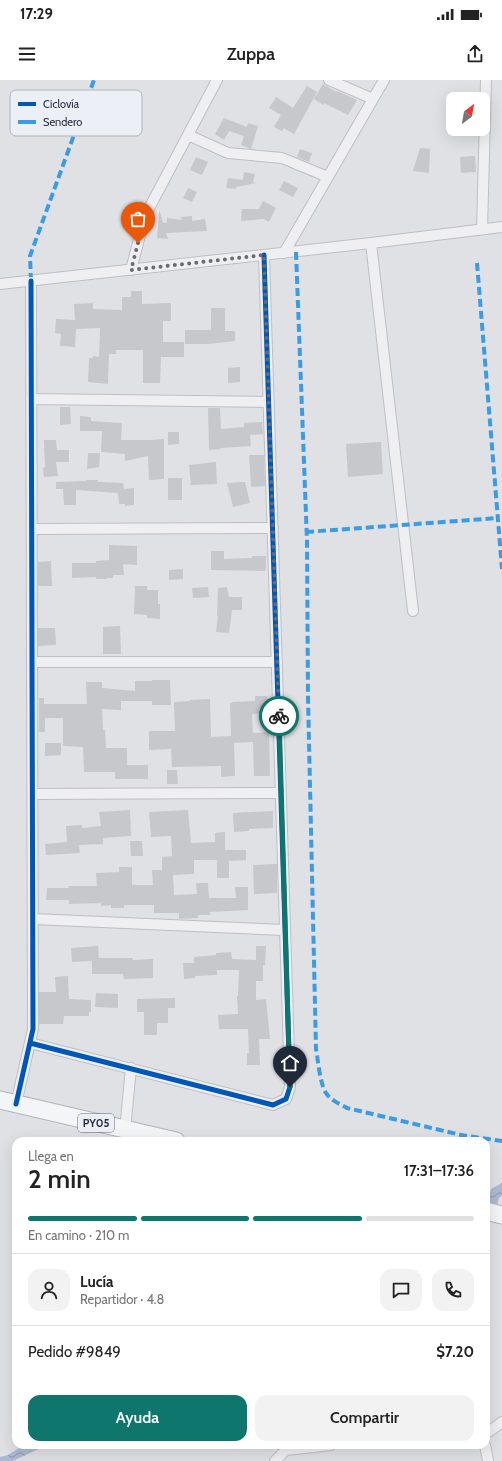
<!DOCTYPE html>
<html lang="es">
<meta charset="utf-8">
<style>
:root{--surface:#fff;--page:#f2f2f2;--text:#222;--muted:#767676;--line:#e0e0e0;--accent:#0f766e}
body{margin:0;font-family:Cabin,sans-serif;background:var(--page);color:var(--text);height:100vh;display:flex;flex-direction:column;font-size:15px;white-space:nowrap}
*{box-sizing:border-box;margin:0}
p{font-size:13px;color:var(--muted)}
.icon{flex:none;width:22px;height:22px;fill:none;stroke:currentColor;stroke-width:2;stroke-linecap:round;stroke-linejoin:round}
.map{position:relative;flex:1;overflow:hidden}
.details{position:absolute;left:12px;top:1057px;width:478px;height:312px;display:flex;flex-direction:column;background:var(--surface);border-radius:12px;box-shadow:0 4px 16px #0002}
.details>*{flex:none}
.needle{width:26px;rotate:31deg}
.fabs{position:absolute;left:446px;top:12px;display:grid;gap:8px}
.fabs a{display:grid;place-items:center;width:44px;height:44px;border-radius:8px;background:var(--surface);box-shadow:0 4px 16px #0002;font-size:20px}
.pin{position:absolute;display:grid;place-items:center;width:34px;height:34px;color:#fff;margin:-41px -17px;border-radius:50% 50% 50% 0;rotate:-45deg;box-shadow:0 0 4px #0007}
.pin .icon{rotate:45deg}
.courier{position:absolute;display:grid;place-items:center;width:40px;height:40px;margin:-20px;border:3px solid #0f766e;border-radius:50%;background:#fff;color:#222;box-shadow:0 1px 5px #0007}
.headline em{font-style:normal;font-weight:600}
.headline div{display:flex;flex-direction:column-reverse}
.headline{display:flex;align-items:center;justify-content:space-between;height:68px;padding:0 16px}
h1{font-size:26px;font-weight:600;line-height:30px}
.bar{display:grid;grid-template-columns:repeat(4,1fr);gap:6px 4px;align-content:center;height:48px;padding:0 16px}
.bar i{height:5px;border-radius:3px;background:var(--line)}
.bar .active{background:var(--accent)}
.bar p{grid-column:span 4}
.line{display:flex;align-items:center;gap:10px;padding:0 16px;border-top:1px solid var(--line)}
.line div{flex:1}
.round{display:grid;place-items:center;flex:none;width:42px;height:42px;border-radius:12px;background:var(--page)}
.action{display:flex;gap:8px;margin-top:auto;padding:8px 16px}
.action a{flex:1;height:46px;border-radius:12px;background:var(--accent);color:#fff;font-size:16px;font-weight:600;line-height:46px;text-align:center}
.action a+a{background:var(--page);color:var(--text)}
.status{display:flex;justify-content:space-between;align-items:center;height:28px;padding:0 20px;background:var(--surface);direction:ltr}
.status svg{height:11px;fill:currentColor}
header{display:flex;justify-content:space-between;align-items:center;height:52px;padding:0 16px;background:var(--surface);font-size:18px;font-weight:600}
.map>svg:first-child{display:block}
.water{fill:url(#water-waves)}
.building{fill:#c6c8cc}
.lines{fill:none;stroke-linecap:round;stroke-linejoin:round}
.minor-casing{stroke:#bebfc3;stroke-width:12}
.trunk-casing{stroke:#b2b4ba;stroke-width:19}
.minor{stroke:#efeff2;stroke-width:10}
.trunk{stroke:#f4f5f6;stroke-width:17}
.quiet{stroke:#3c9ce3;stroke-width:4;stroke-dasharray:8 4;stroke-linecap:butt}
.cycleway-casing{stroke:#eceff6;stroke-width:8}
.cycleway{stroke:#0057b8;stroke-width:5}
.done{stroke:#666b79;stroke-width:4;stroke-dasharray:0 7.2}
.route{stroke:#0f766e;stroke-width:5}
.labels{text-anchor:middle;stroke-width:3;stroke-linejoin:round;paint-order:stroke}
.shield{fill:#eceff6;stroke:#616676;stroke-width:1}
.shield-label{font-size:11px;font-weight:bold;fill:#252c3f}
.key{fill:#eceff6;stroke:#b0b4bf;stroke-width:1}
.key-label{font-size:11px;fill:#252c3f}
</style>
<div class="status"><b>17:29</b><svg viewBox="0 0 49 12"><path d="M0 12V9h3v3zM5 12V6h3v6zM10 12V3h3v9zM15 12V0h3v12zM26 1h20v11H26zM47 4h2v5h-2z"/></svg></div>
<header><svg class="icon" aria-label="menu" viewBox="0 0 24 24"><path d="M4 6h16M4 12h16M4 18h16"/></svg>Zuppa<svg class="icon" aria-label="share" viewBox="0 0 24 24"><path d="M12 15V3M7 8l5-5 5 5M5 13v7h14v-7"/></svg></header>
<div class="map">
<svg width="502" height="1381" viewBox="0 0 502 1381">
<defs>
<pattern id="water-waves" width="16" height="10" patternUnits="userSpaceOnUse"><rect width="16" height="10" fill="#acbad3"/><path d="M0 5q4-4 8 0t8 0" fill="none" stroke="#8c97ad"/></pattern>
</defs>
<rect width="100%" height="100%" fill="#e0e1e5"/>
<path class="water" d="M502,1103V1115L499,1118L497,1125L486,1123L491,1109Z
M24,1365H47L13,1381H0V1377L8,1375Z"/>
<path class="building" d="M323,4L336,12L337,11L357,20L348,35L324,23L323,25L314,19Z
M307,6L317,12L294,54L284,48L282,51L274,47L281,35L269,28L276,17L293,28Z
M224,38L247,47L248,43L258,46L251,69L241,65L244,56L229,51L224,60L215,54Z
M420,68L430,69L429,93L413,91Z
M300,69L312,73L309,82L297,77Z
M475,76L476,92L461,93L460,77Z
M196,77L208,82L202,95L190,90Z
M244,92L255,94L253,102L256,103L236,107V109L226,108L228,98L243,100Z
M284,101L298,108L293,117L279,110Z
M188,108L197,112L192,122L183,118Z
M263,121L276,128L269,142L264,139L241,141L242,129H259Z
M159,132H160L163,143H167V138L182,140L181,137L192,136V141L205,139L207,151L166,153L168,159L157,158Z
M131,211H142V224L171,223V241H163V262H184V277H161L160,303H143V270H116V274H109L108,304L88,302L89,278H93V276L99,277L100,248L76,249L75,267L60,266L61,254L55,253L56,239L75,240L74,224L93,223V229L122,230V217H131Z
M211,228H225V251H235V261L208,264H185V250H211Z
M240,287V302L228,303V288Z
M60,327H70L71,344L60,345Z
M208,328H220L221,349L244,347V343L262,342L263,354L250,355L251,366L220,368L221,369L209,370Z
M80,336L91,337V341L122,343L121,360H149L164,359V399L149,400L148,376L125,381V374L101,372L102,351H80Z
M168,352H179V364L168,365Z
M44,360H56L57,370H69V382H56L58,396L44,397L43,388L45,387Z
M381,362L383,394L348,397L346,364Z
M88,373H100L99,387L87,389Z
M249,375H264L265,406L251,407Z
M216,382L217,404L191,405L189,385Z
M168,398H182V420H168Z
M86,400H98V402L123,403L124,409L134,408V425L125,426V424H119L118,413L76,410V425H64L63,409H56V402L86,401Z
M245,402L250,423L233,427L227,403Z
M109,465L137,466V485L123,484L124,495H113V498H107V499H96V497L72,498V483H96V481L109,480Z
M211,471H224V479L252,478V476H266V489L265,491L211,490Z
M51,481L52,506H38V482Z
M183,489V499L169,500V490Z
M135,506H147V510H158V524H160V539L147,538V535L134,534Z
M208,507L209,517L193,518L192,508Z
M227,507L229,517H242V530H232L229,553L216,552L218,536H217L218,508Z
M120,546L121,574H103V547Z
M38,548H55L56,565L38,566Z
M152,600H170L171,625H152V621H121V630L102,629L103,650H105L106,668H127V685H148V699H115V692H84L83,667L63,666V638H45V652H39V618H44V624H87L86,602H102V608L135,611V601H152Z
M255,616H267L268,633L252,634L253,653L269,652L270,696H254L253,662L234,663L235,696L221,697V686L172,687L171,669L149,670V651H175L174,622L190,621V620L210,619L211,657L231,656L230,623H232V622L255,621Z
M45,663H61V675L45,676Z
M167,690H177L178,704H167Z
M130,730L131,756L103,758V764L79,765L80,773L46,775L45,764L67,762L66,746L82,745V748L101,746L99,732Z
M188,730L191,763L215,762V753L225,752V770H246V780L229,781V798H217V780H194V794L173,795L174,815L197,814L196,803H208L209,818H236L235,807H248V830L210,832V835H198V838L179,839V833H154V825H124V828H111V825L101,826V823L69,824V820H46L47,808H69L68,806H97L96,793L119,792V787H132V805H153L152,790H162V777L172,776L171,756L151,757L149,732Z
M273,731V748L249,749V751L234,752L233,733Z
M130,761H142L143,776H131Z
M277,784V813L254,814L253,785Z
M98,866L99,878H132L133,880L153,879V898L124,899L123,894H92V881L72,882L71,868Z
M256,866H266L265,885H263V901H256V920L266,919L270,959H259L260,985H247V973H249L248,949H219L218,935L238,934L237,916H238L239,890H217V895L195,896V898L184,899L183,883H194V877L216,875V873L231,872L232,879L256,880Z
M68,896L69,919L91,920V932H89V936H64L63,944H39V912H56L55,897Z
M96,913L118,914V928L95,927Z
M175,918V928H168V943H157V955H144V932H137V919Z"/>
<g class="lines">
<g class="minor-casing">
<path id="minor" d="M329,0L373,19
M188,55L228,73L282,78L328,97
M482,149L486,0
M371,163L413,531
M284,173L384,0
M131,190L145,136L217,0
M0,204L371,163L502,147
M31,319L269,322
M32,449L273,448
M32,582H277
M33,714L281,713
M33,839L285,850
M30,963L273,1025L286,1019L290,1007L264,175
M16,1024L33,949L31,201
M125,1050L131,988
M486,1351H490L502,1342
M485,1365L488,1381
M275,1381L286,1370L331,1365"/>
</g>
<g class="trunk-casing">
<path id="trunk" d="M0,1020L176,1061
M486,1131L502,1135"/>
</g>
<use href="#minor" class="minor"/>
<use href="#trunk" class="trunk"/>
<path class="quiet" d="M296,172L307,461L308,618L316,969C318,980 320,1004 326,1013C330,1020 340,1024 347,1028L461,1055L502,1061
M477,183L502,489
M31,201L30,176L94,0
M306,452L498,438"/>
<g class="cycleway-casing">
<path id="cycleway" d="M30,963L273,1025L286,1019L290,1007L264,175
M16,1024L33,949L31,201"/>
</g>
<use href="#cycleway" class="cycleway"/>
</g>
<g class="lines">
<path class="done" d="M138,163L131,190L264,175L279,636"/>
<path class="route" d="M279,636L290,1007"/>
</g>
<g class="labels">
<rect class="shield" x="78" y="1034" width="36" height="18" rx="3"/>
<g class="shield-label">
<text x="96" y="1047">PY05</text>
</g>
</g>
<rect x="10" y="10" width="132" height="46" rx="6" class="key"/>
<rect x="18" y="22" width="18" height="4" fill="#0057b8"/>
<rect x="18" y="40" width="18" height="4" fill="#3c9ce3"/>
<g class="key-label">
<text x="43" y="28">Ciclovía</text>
<text x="43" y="46">Sendero</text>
</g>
</svg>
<div class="fabs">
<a><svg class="needle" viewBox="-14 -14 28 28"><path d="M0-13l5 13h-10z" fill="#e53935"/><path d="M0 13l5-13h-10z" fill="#767676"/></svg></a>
</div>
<div class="pin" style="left:138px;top:163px;background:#ea580c"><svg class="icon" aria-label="bag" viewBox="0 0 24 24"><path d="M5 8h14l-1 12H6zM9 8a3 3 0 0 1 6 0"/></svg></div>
<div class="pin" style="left:290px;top:1007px;background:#1f2937"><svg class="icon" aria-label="home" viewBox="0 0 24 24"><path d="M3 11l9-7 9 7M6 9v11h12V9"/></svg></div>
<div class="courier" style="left:279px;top:636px"><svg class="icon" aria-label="bike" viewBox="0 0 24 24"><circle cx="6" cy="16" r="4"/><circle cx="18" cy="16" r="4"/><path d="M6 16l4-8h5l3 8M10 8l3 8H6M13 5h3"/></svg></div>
<section class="details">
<div class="headline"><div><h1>2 min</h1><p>Llega en</p></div><em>17:31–17:36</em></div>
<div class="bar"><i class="active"></i><i class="active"></i><i class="active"></i><i></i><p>En camino · 210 m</p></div>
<div class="line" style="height:72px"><a class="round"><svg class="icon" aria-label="person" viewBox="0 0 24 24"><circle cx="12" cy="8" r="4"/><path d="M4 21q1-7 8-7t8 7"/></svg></a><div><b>Lucía</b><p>Repartidor · 4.8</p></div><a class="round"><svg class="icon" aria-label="chat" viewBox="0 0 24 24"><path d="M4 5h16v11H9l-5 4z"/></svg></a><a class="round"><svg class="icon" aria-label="phone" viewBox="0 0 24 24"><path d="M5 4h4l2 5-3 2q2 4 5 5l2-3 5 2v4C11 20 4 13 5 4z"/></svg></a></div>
<div class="line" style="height:52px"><div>Pedido #9849</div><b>$7.20</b></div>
<div class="action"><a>Ayuda</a><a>Compartir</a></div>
</section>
</div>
